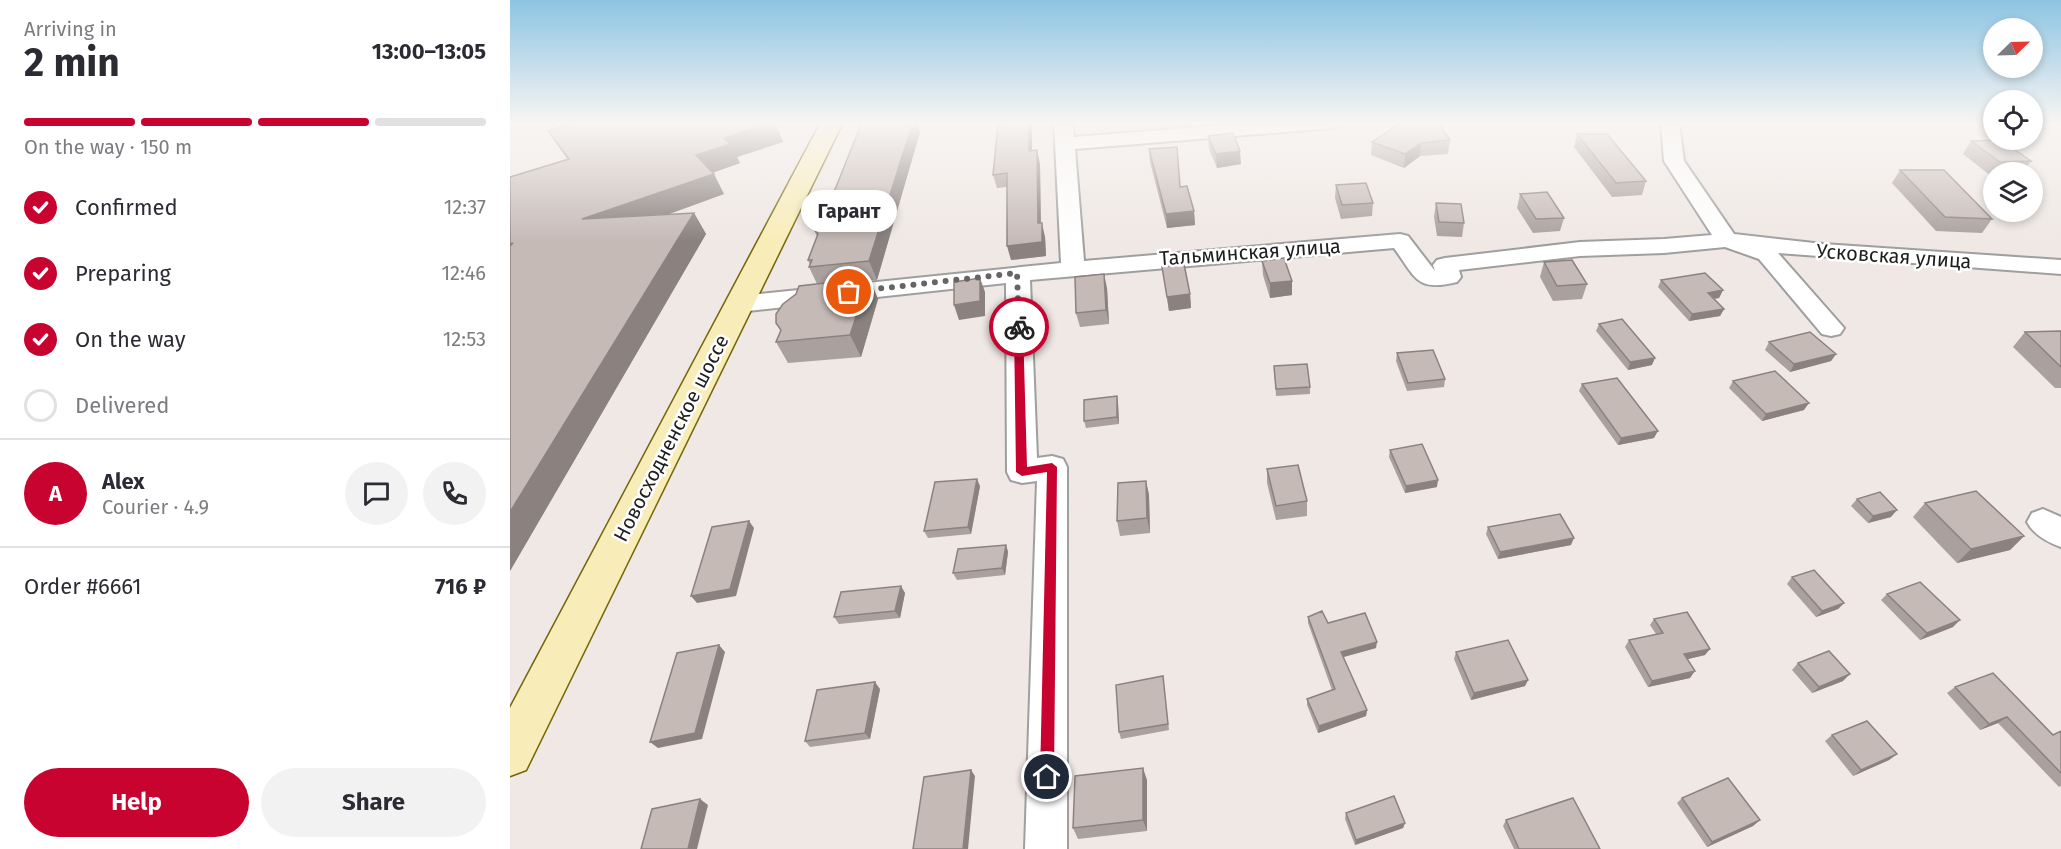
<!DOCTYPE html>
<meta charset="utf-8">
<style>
:root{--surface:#fff;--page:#f2f2f3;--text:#2b2b33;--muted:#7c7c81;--line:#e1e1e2;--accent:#c80330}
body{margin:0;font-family:"Fira Sans",sans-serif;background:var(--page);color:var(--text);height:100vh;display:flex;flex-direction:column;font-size:22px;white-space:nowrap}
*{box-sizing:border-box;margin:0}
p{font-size:20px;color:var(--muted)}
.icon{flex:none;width:33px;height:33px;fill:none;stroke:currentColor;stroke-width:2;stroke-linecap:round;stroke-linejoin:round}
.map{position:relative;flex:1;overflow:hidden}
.panel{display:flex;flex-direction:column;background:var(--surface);width:510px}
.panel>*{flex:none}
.needle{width:39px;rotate:67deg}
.tools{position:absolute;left:1473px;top:18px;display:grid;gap:12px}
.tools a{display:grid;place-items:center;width:60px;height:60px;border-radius:50%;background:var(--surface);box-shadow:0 3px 9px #0003;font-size:30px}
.pin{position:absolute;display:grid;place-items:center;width:51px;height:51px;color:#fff;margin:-26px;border:3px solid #fff;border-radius:50%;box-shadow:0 2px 6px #0007}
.courier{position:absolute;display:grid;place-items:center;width:60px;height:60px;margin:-30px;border:4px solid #c80330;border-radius:50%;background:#fff;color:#222;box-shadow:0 2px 8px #0007}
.bubble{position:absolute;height:42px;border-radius:21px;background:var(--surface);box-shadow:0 3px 9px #0003;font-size:20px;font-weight:700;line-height:42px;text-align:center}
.summary em{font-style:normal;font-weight:700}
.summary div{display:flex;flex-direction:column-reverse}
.summary{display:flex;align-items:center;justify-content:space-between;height:102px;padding:0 24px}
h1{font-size:39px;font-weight:700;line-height:45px}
.bar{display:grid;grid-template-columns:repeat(4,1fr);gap:9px 6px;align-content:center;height:72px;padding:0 24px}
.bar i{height:8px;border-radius:4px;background:var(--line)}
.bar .selected{background:var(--accent)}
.bar p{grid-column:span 4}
.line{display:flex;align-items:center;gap:15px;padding:0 24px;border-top:2px solid var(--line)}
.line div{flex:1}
.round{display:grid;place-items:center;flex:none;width:63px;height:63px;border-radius:32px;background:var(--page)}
ol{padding:0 24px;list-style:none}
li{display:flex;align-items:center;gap:18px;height:66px}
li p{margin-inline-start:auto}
li .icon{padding:6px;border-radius:50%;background:var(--accent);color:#fff;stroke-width:4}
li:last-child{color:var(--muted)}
li i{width:33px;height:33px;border:3px solid var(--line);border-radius:50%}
.primary-button{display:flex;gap:12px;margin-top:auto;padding:12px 24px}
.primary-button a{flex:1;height:69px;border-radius:36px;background:var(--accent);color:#fff;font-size:24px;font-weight:700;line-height:69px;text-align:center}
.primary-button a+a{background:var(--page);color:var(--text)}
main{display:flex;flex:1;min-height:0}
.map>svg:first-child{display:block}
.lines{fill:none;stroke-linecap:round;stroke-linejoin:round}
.minor-casing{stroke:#9f9f9f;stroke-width:4}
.secondary-casing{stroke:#736607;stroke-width:3}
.minor{fill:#fff;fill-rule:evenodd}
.secondary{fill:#f8edb8;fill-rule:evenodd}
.wall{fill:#aaa09d}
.shaded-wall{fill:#8b8280}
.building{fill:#c6bab7;stroke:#8b8280;stroke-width:1.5}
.route{fill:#c80330}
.done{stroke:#676563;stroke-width:6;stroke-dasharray:0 10.8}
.labels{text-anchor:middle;stroke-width:5;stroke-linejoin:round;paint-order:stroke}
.street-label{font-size:20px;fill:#1e1e1e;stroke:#fff}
</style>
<main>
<section class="panel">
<div class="summary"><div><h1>2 min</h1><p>Arriving in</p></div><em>13:00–13:05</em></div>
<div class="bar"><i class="selected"></i><i class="selected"></i><i class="selected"></i><i></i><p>On the way · 150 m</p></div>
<ol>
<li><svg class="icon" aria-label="check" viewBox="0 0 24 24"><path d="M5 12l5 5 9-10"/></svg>Confirmed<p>12:37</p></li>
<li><svg class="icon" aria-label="check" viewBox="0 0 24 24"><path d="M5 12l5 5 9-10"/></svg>Preparing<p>12:46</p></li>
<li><svg class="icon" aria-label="check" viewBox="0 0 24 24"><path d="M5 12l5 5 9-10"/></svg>On the way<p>12:53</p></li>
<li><i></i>Delivered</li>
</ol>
<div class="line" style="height:108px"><b class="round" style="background:var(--accent);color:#fff">A</b><div><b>Alex</b><p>Courier · 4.9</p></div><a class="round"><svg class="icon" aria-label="chat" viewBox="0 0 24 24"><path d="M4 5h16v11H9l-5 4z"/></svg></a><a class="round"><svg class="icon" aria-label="phone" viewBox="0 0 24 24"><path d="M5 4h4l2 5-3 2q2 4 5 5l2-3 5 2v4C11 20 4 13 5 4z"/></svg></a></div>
<div class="line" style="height:78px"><div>Order #6661</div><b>716 ₽</b></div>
<div class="primary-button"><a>Help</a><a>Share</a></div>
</section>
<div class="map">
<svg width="1551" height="849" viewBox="0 0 1551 849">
<rect width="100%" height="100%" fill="#efe8e4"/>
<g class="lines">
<g class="minor-casing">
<path id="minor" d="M544,122H562L564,137L751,122H832L830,126L823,128L565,149L574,261L890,234L898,236L925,271L923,265L927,260L935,258L1070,242L1154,239L1202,235L1154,161L1151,122H1169L1174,161L1224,234L1313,244L1551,260V274L1268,253L1334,328L1330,334L1321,336L1312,334L1249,259L1215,247L1154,253L1070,256L949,270L951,277L947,282C906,292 906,278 884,248L520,280L527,458L542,456L553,459L557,467V849H515L527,481L512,483L501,480L497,472L496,283L229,312L220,309L217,304L220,299L229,296L551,263Z
M1533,509L1551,517V547C1537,542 1524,535 1517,522L1522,513Z"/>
</g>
<g class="secondary-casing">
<path id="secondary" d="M311,122H333L16,770L0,776V708Z"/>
</g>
<use href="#minor" class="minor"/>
<use href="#secondary" class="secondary"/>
</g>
<path class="wall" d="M498,122H522V151L530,164L531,223L535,237L536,256L501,260L497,187L487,188L483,175Z
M266,124L273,142L227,157L230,163L202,173L214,194L157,215L184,213L196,234L0,571V177L57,159L38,131Z
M408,125L410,132L367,280H360L368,299L351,357L278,363L266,342L271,331L266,323L307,284L299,267L300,265L298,260L307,236L303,228L322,197Z
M1067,134L1136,181L1132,195L1102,197L1064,147Z
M698,136L731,164L707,168L699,149Z
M940,140L938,154L910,156L894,168L861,155L862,142Z
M1461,141L1521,161L1513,172H1484V176H1481L1453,154Z
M639,149L670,187L684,211L685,225L657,228L640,162Z
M1390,170L1482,219L1472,233L1426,231L1382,183Z
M826,185L863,203L862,216L831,219L825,198Z
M1010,194L1054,218L1050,231L1023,233L1007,208Z
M926,203L954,223L952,237L927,236L924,217Z
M752,261L782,281V295L760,298L753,275Z
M1034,262L1077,284L1072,299L1043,301L1030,277Z
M652,267L680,294L681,308L659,311Z
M1151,280L1213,290L1209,298L1204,299L1214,309L1210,316L1179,321L1148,287Z
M597,288L599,324L570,327L566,313Z
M1089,324L1142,365L1118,370L1086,331Z
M1551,331V388H1545L1503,347L1515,332Z
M1259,342L1326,354L1321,361L1280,372L1255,350Z
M887,353L935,379L934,387L897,391L886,361Z
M764,366L800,387V394L766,396Z
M1223,381L1294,410L1252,421L1219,388Z
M1072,384L1144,438L1108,445L1069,391Z
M607,396L608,403L609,424L576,428L574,421Z
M880,450L927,487L895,493L879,457Z
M757,469L797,501V516L766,520L757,483Z
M636,481L639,495L640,533L610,536L607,521Z
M470,486L461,534L418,538L414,531Z
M1347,499L1381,517L1358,523L1341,506Z
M1415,503L1514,536L1500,550L1447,563L1403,517Z
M978,527L1061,545L988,559L976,534Z
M496,545L498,552L495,575L447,580L443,573Z
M1282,577L1334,603L1328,609L1306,617L1277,584Z
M395,593L390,618L329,624L324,617Z
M1377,594L1443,627L1410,640L1371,600Z
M798,617L818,623L866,648L833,657L857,710L856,716L808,733L797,705V699L822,690L798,623Z
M1144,619L1195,655L1177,659L1180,678L1138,687L1115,647L1119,640L1146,634L1140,625Z
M946,652L1018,680L1015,686L961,700L944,659Z
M1288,663L1333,681L1302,693L1282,670Z
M653,676L659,730L611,739L609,732Z
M1445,687L1543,735L1551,731V786L1549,787L1488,723L1470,730L1437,693Z
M370,689L360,739L300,747L295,741Z
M1322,735L1387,754L1379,760L1343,776L1315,741Z
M637,780V831L568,839L563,828Z
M1172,798L1250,820L1243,826L1197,847L1167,803Z
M836,813L895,823L893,828L845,845L835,819Z
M996,820L1090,849H1004L993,826Z"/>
<path class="shaded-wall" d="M255,122H271L266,124L273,142L227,157L230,163L196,175L186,155L214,138Z
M403,122H409L408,125L410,132L367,280L359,261Z
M519,122H522V165L519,151Z
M911,143L910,156L894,168L895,154Z
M527,150L530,164L531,237L528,223Z
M730,151L731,164L707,168L706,154Z
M204,174L214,194L86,240L72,219Z
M684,211L685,225L657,228L656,214Z
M184,213L196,234L0,571V512Z
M532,223L535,237L536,256L501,260L497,246Z
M594,274L597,288L599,324L596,310Z
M359,278L368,299L351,357L340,335Z
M470,278L475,292V316L449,320L444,305Z
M782,281V295L760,298V283Z
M1213,290L1209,298L1195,300L1198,293Z
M680,294L681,308L659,311L657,297Z
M1214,309L1210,316L1179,321L1182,314Z
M1326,354L1321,361L1280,372L1284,364Z
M1145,358L1142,365L1118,370L1120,362Z
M607,396L608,403L609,424L607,417Z
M1299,403L1294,410L1252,421L1256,414Z
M1148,431L1144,438L1108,445L1111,438Z
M467,479L470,486L461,534L458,527Z
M928,480L927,487L895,493L896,486Z
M636,481L639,495L640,533L637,518Z
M1387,510L1381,517L1358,523L1363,516Z
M239,521L244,528L226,596L187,603L181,596Z
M1514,536L1500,550L1447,563L1461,549Z
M1064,538L1061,545L988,559L990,552Z
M496,545L498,552L495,575L492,568Z
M391,586L395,593L390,618L385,611Z
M1334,603L1328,609L1306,617L1312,611Z
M1450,620L1443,627L1410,640L1417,633Z
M867,642L866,648L830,658L831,652Z
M209,645L215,652L192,739L148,748L140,742Z
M1200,649L1195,655L1170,661L1174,654Z
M1185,671L1180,678L1138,687L1142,681Z
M1340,674L1333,681L1302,693L1309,687Z
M1018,680L1015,686L961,700L964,693Z
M365,682L370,689L360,739L355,733Z
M857,710L856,716L808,733L809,726Z
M1497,717L1488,723L1470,730L1479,724Z
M1387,754L1379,760L1343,776L1351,770Z
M633,768L637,780V831L633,820Z
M461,770L465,776L458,849H453Z
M190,799L198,805L187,849H178Z
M1250,820L1243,826L1197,847L1202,842Z
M895,823L893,828L845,845L846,840Z"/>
<path class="building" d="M68,122H264L214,138L220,144L186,155L204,174L72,219L184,213L0,512V246L3,243L0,244V177L59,159L38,131Z
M352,122H403L359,261L299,267L302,260H298L308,234L303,228L302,217L310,206L322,197Z
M498,122H519V151L527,150L528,223H532V242L497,246V173L483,175L488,124L498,123Z
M892,122H928L940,140L911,143L895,154L862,142Z
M723,133L730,151L706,154L698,136Z
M1067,134H1097L1136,181L1106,183Z
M1491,140L1521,161L1490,162L1461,141Z
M667,147L670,187L677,186L684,211L656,214L639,149Z
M1390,170H1434L1482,219L1435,217Z
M856,183L863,203L832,205L826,185Z
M1037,192L1054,218L1026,219L1010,194Z
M926,203L951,204L954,223L929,222Z
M774,258L782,281L760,283L752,261Z
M1062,260L1077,284L1047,286L1034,262Z
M674,264L680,294L657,297L652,267Z
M1195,273L1213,290L1198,293L1214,309L1182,314L1151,280Z
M594,274L596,310L566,313L565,277Z
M359,278L340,335L266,342L271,330L266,323V314L273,304L286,294L289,286Z
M470,278V301L444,305V282Z
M1112,319L1145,358L1120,362L1089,324Z
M1551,331V367L1515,332Z
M1300,332L1326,354L1284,364L1259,342Z
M923,350L935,379L898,383L887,353Z
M797,364L800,387L766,389L764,366Z
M1265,371L1299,403L1256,414L1223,381Z
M1107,378L1148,431L1111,438L1072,384Z
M607,396V417L574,421V400Z
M912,444L928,480L896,486L880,450Z
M788,465L797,501L766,506L757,469Z
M467,479L458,527L414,531L425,482Z
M636,481L637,518L607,521L608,483Z
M1466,491L1514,536L1461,549L1415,503Z
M1370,492L1387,510L1363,516L1347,499Z
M1050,514L1064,538L990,552L978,527Z
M239,521L220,589L181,596L202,527Z
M496,545L492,568L443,573L448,549Z
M1304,570L1334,603L1312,611L1282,577Z
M1410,582L1450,620L1417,633L1377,594Z
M391,586L385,611L324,617L331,592Z
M812,611L818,623L855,613L867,642L831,652L857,710L809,726L797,699L825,689L798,617Z
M1177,612L1200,649L1174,654L1185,671L1142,681L1119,640L1153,633L1144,619Z
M998,640L1018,680L964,693L946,652Z
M209,645L185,733L140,742L167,653Z
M1319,651L1340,674L1309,687L1288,663Z
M1483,673L1543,735L1551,731V773L1497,717L1479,724L1445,687Z
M653,676L658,724L609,732L606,685Z
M365,682L355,733L295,741L307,690Z
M1357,721L1387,754L1351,770L1322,735Z
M633,768V820L563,828L565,776Z
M461,770L453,849H403L414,777Z
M1218,778L1250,820L1202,842L1172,798Z
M884,796L895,823L846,840L836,813Z
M1063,798L1090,849H1009L996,820Z
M190,799L178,849H131L142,809Z"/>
<linearGradient id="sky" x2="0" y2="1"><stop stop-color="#8dc4e3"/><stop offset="0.51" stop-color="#f8f5f3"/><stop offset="1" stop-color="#f8f5f3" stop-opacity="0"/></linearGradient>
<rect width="1551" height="241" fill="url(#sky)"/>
<path class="route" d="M509,324L513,327L517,467L542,463L547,467L544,777L542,782L537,784L532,782L530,777L537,472L512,476L506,472L504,327Z"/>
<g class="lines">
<path class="done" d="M339,292L507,273L509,327"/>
</g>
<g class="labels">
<g class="street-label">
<text transform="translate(740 252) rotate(-4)" y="7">Тальминская улица</text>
<text transform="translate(1384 256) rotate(4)" y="7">Усковская улица</text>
<text transform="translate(161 438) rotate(-63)" y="7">Новосходненское шоссе</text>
</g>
</g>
</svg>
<div class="tools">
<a><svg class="needle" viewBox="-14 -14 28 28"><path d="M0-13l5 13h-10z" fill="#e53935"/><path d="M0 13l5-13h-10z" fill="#7c7c81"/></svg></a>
<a><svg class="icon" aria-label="locate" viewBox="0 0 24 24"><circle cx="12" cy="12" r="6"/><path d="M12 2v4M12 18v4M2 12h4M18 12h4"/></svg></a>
<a><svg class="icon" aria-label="layers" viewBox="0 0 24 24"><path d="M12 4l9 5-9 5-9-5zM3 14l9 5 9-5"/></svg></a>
</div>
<div class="pin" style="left:339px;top:292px;background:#ea580c"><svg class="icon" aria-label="bag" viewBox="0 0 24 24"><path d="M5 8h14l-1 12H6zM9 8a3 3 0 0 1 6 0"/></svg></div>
<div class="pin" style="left:537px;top:777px;background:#1f2937"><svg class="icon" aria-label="home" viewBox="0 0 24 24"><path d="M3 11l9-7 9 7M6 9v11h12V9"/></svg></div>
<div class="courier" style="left:509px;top:327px"><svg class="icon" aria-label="bike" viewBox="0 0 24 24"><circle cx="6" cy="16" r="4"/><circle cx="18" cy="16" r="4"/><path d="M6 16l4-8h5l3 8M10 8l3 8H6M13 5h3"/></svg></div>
<div class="bubble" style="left:291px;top:190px;width:96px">Гарант</div>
</div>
</main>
